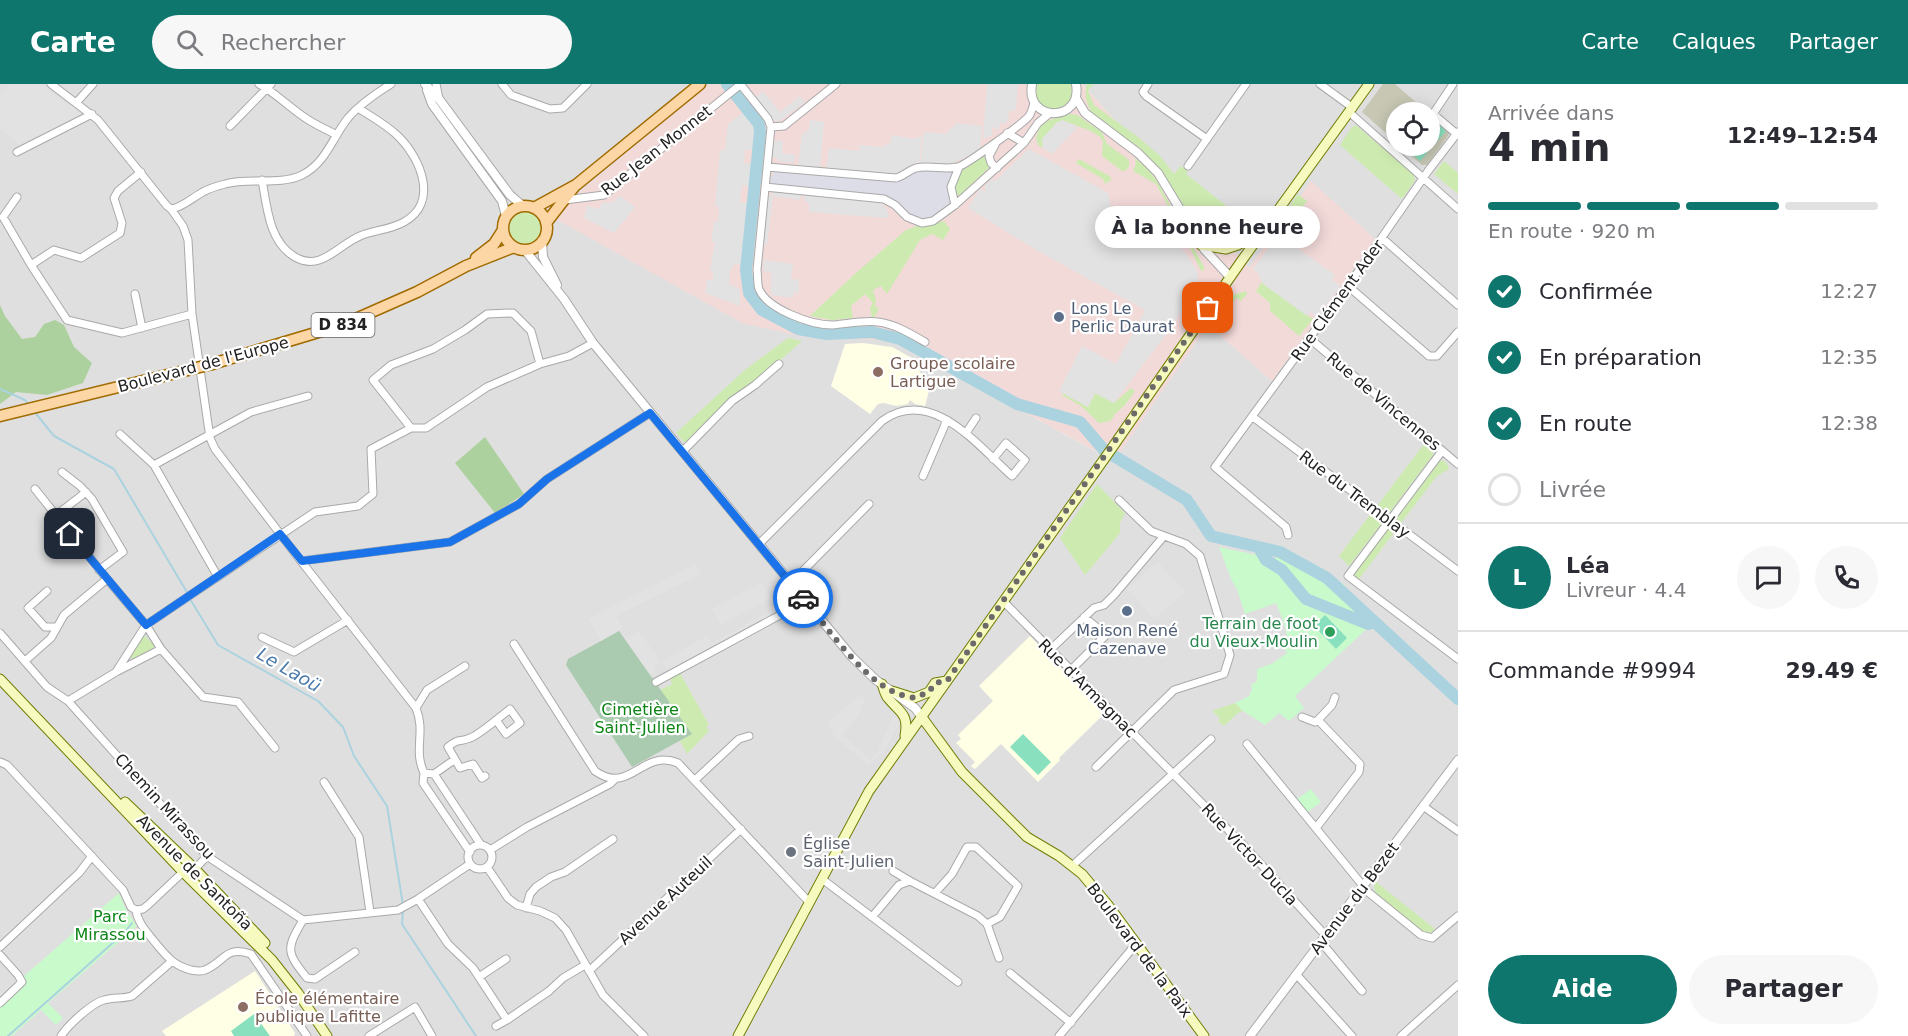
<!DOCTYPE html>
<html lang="fr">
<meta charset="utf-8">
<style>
:root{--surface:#fff;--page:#f7f7f7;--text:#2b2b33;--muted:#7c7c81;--line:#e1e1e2;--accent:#0f766e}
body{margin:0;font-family:"DejaVu Sans",sans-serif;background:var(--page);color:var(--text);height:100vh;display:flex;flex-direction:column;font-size:22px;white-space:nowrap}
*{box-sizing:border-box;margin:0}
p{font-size:20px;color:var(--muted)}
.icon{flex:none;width:33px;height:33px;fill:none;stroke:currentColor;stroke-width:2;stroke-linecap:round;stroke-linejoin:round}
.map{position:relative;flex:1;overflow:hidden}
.panel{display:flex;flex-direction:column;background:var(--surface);width:450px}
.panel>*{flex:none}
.tools{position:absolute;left:1386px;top:18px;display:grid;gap:12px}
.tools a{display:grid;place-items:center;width:54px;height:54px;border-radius:50%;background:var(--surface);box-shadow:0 3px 15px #0003;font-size:30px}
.pin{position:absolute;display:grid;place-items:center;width:51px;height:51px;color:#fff;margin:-26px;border-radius:12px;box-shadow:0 3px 9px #0006}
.courier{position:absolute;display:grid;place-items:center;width:60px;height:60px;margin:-30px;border:4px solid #1a73e8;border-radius:50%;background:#fff;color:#222;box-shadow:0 2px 8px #0007}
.bubble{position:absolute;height:42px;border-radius:21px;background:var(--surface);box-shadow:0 3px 15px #0003;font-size:20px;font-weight:600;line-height:42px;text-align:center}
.summary em{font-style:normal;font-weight:600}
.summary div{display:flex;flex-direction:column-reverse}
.summary{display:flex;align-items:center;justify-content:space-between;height:102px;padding:0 30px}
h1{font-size:39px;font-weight:600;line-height:45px}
.bar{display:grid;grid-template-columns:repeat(4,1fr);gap:9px 6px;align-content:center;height:72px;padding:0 30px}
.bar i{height:8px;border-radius:4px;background:var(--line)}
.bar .selected{background:var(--accent)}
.bar p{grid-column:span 4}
.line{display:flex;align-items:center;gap:15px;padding:0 30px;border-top:2px solid var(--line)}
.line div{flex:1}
.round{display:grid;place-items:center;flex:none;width:63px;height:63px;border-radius:32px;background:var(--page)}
ol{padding:0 30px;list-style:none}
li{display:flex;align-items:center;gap:18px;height:66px}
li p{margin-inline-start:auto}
li .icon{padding:6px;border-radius:50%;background:var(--accent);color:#fff;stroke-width:4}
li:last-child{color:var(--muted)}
li i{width:33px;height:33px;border:3px solid var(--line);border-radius:50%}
.button{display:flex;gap:12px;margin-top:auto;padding:12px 30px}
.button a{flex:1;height:69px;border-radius:36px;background:var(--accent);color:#fff;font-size:24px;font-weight:600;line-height:69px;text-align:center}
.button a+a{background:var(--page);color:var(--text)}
header{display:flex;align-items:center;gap:36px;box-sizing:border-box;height:84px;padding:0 30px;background:var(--accent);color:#fff}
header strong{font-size:28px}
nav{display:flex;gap:33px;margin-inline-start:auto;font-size:21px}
.search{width:420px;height:54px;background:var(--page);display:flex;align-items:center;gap:15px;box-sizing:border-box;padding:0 21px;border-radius:33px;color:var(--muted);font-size:22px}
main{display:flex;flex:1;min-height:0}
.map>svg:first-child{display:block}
.residential{fill:#e0dfdf;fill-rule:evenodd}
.commercial{fill:#f2dad9}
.education{fill:#ffffe5}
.construction{fill:#c7c7b4}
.grass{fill:#cdebb0}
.forest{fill:#add19e}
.cemetery{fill:#aacbaf}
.park{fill:#c8facc}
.pitch{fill:#88e0be}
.parking{fill:#e2e2e2}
.plaza{fill:#dddde8}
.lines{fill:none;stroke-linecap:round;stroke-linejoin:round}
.stream{stroke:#aad3df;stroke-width:2}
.river{stroke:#aad3df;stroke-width:12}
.minor-casing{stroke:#a9a9a9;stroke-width:9}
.tertiary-casing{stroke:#a9a9a9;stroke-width:10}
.secondary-casing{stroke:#707d05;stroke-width:11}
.primary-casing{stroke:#a06b00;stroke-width:13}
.minor{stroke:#fff;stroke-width:7}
.tertiary{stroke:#fff;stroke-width:8}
.secondary{stroke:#f7fabf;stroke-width:9}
.primary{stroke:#fcd6a4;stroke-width:10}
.primary-bridge-casing{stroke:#a06b00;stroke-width:13;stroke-linecap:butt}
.primary-bridge{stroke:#fcd6a4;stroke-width:10}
.done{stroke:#6b6a68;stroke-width:6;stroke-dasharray:0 10.8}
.route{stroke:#1a73e8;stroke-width:8}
.service-dot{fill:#5c6f8a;stroke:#fff;stroke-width:2}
.education-dot{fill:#8d6e63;stroke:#fff;stroke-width:2}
.leisure-dot{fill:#2e9e5b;stroke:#fff;stroke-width:2}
.worship-dot{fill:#6b7280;stroke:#fff;stroke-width:2}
.labels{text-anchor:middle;stroke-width:4.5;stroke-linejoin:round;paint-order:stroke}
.shield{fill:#fff;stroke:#646464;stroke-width:1.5}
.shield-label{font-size:15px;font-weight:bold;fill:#222}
.street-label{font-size:16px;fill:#222;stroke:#fff}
.service-label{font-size:16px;fill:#4e5e75;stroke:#fff;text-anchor:start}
.education-label{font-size:16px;fill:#785e54;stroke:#fff;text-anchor:start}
.leisure-label{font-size:16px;fill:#27864d;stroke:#fff;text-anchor:end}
.park-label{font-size:16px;fill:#0c8416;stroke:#fff}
.worship-label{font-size:16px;fill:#5b616d;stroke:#fff;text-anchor:start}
.water-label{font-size:18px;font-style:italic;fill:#4a7aab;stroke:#fff}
</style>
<header>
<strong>Carte</strong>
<div class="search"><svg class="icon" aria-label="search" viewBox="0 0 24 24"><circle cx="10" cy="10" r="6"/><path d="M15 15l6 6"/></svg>Rechercher</div>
<nav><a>Carte</a><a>Calques</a><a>Partager</a></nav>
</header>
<main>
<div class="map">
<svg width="1458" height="952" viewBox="0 0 1458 952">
<rect width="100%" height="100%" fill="#f2efe9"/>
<path class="residential" d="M0,0H709L583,105L555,133L800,252L893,256L1113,377L1208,241L1273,297L1249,184L1082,0H1458V952H0ZM1396,28H1430V62H1396Z"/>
<path class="commercial" d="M709,0H1082L1249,184L1311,97L1375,155L1272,297L1208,241L1114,377L893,257L800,252L742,239L554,134L583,105Z"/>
<path class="education" d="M863,259L892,263L914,275L929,307L925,322L915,320L910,316L908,320L896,322L884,319L878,320L870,330L831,302L845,260Z
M1030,552L1105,629L1059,674L1060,676L1038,698L1001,660L975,685L971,682L975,678L956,659L961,655L958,651L993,617L979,602Z
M255,887L295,949L294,952H166L162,947Z"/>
<path class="construction" d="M1383,0H1395L1427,28H1396V58L1362,28Z
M1430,31L1450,49L1427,81H1422L1400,62H1430Z"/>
<path class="grass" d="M1037,0H1071C1081,35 1027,32 1037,0Z
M1087,0H1093L1088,7L1094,21L1138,53L1160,72L1174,90L1181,82L1188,87L1186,90L1253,143L1238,158L1221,161L1206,156L1161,87L1139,66L1089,28L1090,26C1086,17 1084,9 1087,0Z
M1069,30L1077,31L1102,48L1107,60L1129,76V83L1125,87H1122L1102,72L1103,57L1100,53L1091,47L1062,36L1042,55L1043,64L1038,61L1036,53C1044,31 1051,38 1069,30Z
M1356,41L1414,91L1415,96L1402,115L1340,61L1352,43Z
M982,72L985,73L989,84L959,112L953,107L960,86Z
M1135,74L1148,85L1157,97L1205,185L1201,187L1189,161L1182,157L1184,152L1174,146L1179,143L1156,100L1133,87L1136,80Z
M1079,75L1111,93V96L1105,100L1103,95L1076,79Z
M1444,77L1458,89V110L1434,90Z
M1298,110L1307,117L1278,155L1271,149Z
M508 144a17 17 0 1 1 34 0a17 17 0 1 1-34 0Z
M944,137L950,145L943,156L932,150L920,156L887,210L881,202L873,206L876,216L875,223L879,224L875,232L872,234L870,224L873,219L865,210L851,222L853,234L832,236L810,232L857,188L906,146L917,142H928Z
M1262,198L1313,235L1299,252L1270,227V219L1256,207Z
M1246,207L1247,210L1241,217L1236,214L1223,230L1232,237L1221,250L1210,240L1233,211Z
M788,254L802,257L686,360L676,349L746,285Z
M1131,304L1135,307L1125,321L1113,332L1114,333L1110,337L1099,339L1081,322L1062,311L1063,309L1088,323L1095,309L1114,319Z
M1424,360L1433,368V371L1390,428L1385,427L1377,422Z
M1443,376L1447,380L1449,385L1437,392L1401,439L1397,437V433L1439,377Z
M1097,400L1125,429L1120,439V449L1085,491L1060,454Z
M1372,428L1381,435L1382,439L1349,482L1339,472Z
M1392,443L1396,446L1359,495L1355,492V488L1389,444Z
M145,552L154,561V565L134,575L131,574L130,571L143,553Z
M680,589L709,641L706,643L709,647L687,670L680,657L692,650L660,606L672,600L670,594Z
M1235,619L1243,627L1238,629L1224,642L1218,637L1220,634L1212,627Z
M1376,798L1435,845L1429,850H1424L1376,811L1374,802Z"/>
<path class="forest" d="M0,221L5,232L22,255L35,253L44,240L55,236L64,241L74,263L92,279L83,299L47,311L16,308L0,320Z
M485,353L524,410L495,429L455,379Z"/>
<path class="cemetery" d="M619,547L692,650L632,683L566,581L568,575Z"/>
<path class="park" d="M1219,463L1275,475L1280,469L1335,500L1340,498L1345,501L1343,506L1376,536L1295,612L1304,624L1289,637L1279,629L1265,641L1243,627L1235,619L1249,612L1252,605L1251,601L1257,597V585L1273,579L1287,569L1282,560L1288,556L1284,539L1276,519L1245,530L1237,505L1232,497Z
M1311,705L1321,718L1308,728L1297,715Z
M119,809L127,828L137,842L48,919L63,934L56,941L41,926L12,952H0V922L24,900L23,893Z"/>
<path class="pitch" d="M1430,33L1446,47L1420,77L1404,63L1430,62Z
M1325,531L1347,554L1336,565L1314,542Z
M1023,650L1051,678L1038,691L1010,663Z
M254,930L270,952H234L231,947Z"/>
<path class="parking" d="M10,0H41L67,21H72L81,28V32L21,63L0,44V11Z
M987,0H1018L1016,26L1009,27L1008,35L1005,40L1000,39L999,46L992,43V51L983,55Z
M763,7L780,28L800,12L805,18L778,38L772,35L756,13Z
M743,28L755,43L753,66H745L744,79L752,80L749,102L742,101L740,118L749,119L742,181L735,180L730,186L729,200L740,205V222L705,209L707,196L713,195V187L710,186L715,158H711L714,138L718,137L719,123L715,122L720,66H725L728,40Z
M810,36L824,38L820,84L798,82L802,50L809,46Z
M1062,36L1078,43L1052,70L1043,64L1042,55L1056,39Z
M955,39L982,42L980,66L951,80H920L924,48L945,50L954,42Z
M892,51L914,55L922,52L919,79L912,80L896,90H881L826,84L829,64L859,67L860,61L883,63L890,58V64Z
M774,57H783L782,69L795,71L794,79L777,77V74L772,73Z
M1029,65L1108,109L1111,124L1182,164L1198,188L1197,200L1173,241L1114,319L1095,309L1088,323L1059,307L1082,262L1116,280L1145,226L1038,167L968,124L980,105L985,108V101L992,95L995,97Z
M775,106L801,110L800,116L773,112L767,161H762L767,115Z
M805,110L882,118L888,128V134L809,128V120L804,116Z
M620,112L635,123L614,149L584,134L587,122L599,125L602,119L613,118Z
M1297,126L1310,135L1292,160L1335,191L1332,196L1340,202L1317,233L1310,228L1307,232L1263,200L1258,189L1253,185Z
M764,176L793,180L791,195L799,196V209L793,208V214L771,211V188L763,187Z
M1158,478L1185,508L1154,535L1127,505Z
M696,480L701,490L616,532L623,544L601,557L588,535Z
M762,498L771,514L721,541L712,525Z
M779,522L784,529L670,590L662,577L707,552L712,559Z
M639,547L661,578L653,582L657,588L651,592L625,555Z
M859,612L866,614L858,632L842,651L870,676L877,669L893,632H898L899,634L898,642L882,670L868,681L834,652L828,638Z"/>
<path class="plaza" d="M918,86L953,87L950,103L951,120L938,132L927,136L918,135L904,127L894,117L883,111L774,101L771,99V93L775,87L892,97Z"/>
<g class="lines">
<path class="stream" d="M0,305L25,316L30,322
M33,326L54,352L114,385L188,510
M190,515L218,561L318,617L343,643L354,672L387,722L403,821
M403,827L402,840L476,952
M8,952L124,849L132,839"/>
<path class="river" d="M727,0L759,40L760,48L746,186L749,209L762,226L798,245L827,250L872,248L900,255L1017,320L1080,338L1104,366L1187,416L1211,452L1280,468L1327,494L1458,615
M1259,464L1266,476L1282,486L1306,515L1368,540L1374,538"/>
<g class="minor-casing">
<path id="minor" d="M51,0L98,36L167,122L171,125L183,142L188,156L192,230L210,354L215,365L301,477L450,458L519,420L547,395L650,329
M259,0C277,10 290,24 307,35C316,41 327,46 337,51
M436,0L439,15
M502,0L511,11L550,25L563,24L587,0
M1148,0L1143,8L1146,12L1207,55L1246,0
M1320,0L1353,24
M1453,0L1433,30L1458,51
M741,1L768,35L771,43L757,186C758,191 757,200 759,205C767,225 811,241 832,241C847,240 864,236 878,238C895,240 911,250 925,258
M76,19L93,0
M1349,28L1458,125
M230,42L271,0
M771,43L784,42L836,0
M1007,49L1024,59
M995,61L989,72L991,79L997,84
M17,68L92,30
M1188,82L1207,55
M767,83L896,94C904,92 909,86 916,84C930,81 944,86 958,83C966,81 1025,38 1029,32C1032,28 1033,22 1034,19
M262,96C267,123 269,158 295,173C321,188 338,161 360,152C374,146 390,146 404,138C439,119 421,75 399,53C387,41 372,33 358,24
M765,103L884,115L895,121L907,133L922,139L933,137L955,121L1024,59L1038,39L1050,29
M17,113L3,133L31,181L54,166L81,174L120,149L122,139L114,114L118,107L141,88
M565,116L604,111L741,0
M955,121L951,103L959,83
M171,125C182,124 193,113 203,108C210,104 217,102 225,100C249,93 279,102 302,91C326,79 332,54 348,34C360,20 375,10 391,0
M1382,154L1458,221
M31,181L67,236L122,249L192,230
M1348,202L1429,272H1437L1458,248
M135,210L142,244
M1309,254L1458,380
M1253,333L1458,487
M411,344L373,296L391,281L433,265L465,246L487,230L513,229L531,247L540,280
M966,349L976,334
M120,350L154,381L218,493
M683,367L732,317L755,301L779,280
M1442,367L1348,492L1458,575
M154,381L251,328L308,312
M62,388L80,402L92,415L123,468L99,486
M923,392L947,336
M35,405L107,495L146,541L161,565L118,587
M55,432L86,408
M1288,451L1286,443L1215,383L1360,185L1428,87L1458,48
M759,460L882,337C931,301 978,362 1012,392L1025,376L1006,359L993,375
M301,477L416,624C426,649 413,665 424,689
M791,499L869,420
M47,507L28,524L45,543H57
M1003,517L1248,766L1326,852
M0,549L47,603L68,617L207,772L303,836L398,826L418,815L470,780
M262,553L294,568L348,536
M514,560L595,687C630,712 642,664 678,679L809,818
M161,565L203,613L238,618L275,664
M1050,566L1094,524L1104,521L1114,511L1164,452
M25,577L51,554L64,531L107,495
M1071,586L1106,551L1084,533
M656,598L806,517
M68,617L116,588L146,541L186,514L315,428L358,422L373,410L371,365L411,344H426L487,303L540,280L569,272L593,259
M416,624L427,606L465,582
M1302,633L1315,638L1318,636L1360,680L1359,688L1316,744
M1318,636L1332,621L1335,613
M1247,660L1368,808L1421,851L1432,854L1458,832
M0,678L7,681L123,806L131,823L136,826L143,825L148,821L183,788
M1096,683L1174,606L1224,590L1230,571L1200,472L1186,460L1151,447L1119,416
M434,690L454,676
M485,692L482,694L473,680L460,684L448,663C460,653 459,659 470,654C479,651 501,632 510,625L520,639L506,650L496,636
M695,696L739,655L749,652
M324,698L359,753L370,828
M1423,722L1458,747
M468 773a12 12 0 1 1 24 0a12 12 0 1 1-24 0Z
M490,766L527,743L610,700L614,696
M470,768L423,699L424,689L434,690L481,761
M1072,782L1211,655
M487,783L508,814L517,821L540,827L555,834L566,846L603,911L644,952
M195,785L207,772
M893,787L910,797
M822,795L958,898
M935,809L952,790L967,763H976L1018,802L1000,833L987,840
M418,815L448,860L473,884L507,936L549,907L563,894L585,881
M526,824L530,810L536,803L551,793L565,788L613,755
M136,826C138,841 149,850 158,862C168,874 175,882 191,886C196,887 201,888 205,886C225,878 225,861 251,870L307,952
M872,833L899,801L910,797L978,832L987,840L999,874
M303,836C286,865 286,868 307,894L315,895L355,868
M1321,858L1362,907
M0,863L79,789L92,772
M0,871L18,891L22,898L0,919
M589,887L741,745
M1010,889L1071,939
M1296,890L1352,952
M479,893L506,875
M496,942L507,936
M61,952C68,941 92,919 104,916C114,913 123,915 132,912L171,878
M369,952L415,923L432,952
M1059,952L1136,860
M1401,952L1458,901"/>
</g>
<g class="tertiary-casing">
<path id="tertiary" d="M425,0L439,15L510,111L523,122
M1032,0C1025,39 1083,39 1076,0
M427,6L432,20L502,117L506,132
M1076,14L1085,29L1138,69L1158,89L1204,165L1230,193
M542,157L543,173L557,201
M524,165L564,215L593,259L852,573L876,596L915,624L921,632
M1250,952L1458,676"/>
</g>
<g class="secondary-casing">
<path id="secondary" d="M1201,161L1226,165L1238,161L1260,146
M0,595L183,788L272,876L298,909L327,952
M882,600C884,605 885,611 888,614C900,629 909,629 905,652
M892,607L914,614L929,608L935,599L947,597
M921,632L962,688L1027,753L1059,772L1082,790L1108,821L1204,952
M125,718L195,785L265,859
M738,952L869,707L1112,364L1240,179L1369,0"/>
</g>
<g class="primary-casing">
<path id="primary" d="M503 144a22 22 0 1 1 44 0a22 22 0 1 1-44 0Z
M534,124L576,101L700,0
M546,139L574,103
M476,174L494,160L503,146
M212,280L342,241L417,208L466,182L514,163
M0,332L188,286"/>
</g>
<use href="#minor" class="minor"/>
<use href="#tertiary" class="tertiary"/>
<use href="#secondary" class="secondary"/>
<use href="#primary" class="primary"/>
<g class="primary-bridge-casing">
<path id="primary-bridge" d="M188,286L212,280"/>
</g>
<use href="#primary-bridge" class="primary-bridge"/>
</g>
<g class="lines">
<path class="done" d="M803,514C825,541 861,592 892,607C898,611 907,612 914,614L929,608L935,599L947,597L1208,224"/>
<path class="route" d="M70,450L146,541L280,450L302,477L450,458L519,420L547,395L650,329L803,514"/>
</g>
<g class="service-dot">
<circle cx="1059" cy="233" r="6"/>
<circle cx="1127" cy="527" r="6"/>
</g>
<g class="education-dot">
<circle cx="878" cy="288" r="6"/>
<circle cx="243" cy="923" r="6"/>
</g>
<circle class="leisure-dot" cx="1330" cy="548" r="6"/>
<circle class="worship-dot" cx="791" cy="768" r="6"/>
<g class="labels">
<rect class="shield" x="311.5" y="229" width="63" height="24" rx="4.5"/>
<g class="shield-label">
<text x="343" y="246">D 834</text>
</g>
<g class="street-label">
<text transform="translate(656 66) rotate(-38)" y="6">Rue Jean Monnet</text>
<text transform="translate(1337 216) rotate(-54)" y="6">Rue Clément Ader</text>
<text transform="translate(203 280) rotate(-15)" y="6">Boulevard de l'Europe</text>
<text transform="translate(1384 317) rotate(40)" y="6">Rue de Vincennes</text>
<text transform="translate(1355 410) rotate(37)" y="6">Rue du Tremblay</text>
<text transform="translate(1088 604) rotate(45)" y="6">Rue d'Armagnac</text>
<text transform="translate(165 722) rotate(47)" y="6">Chemin Mirassou</text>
<text transform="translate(1250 770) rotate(47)" y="6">Rue Victor Ducla</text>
<text transform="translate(195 788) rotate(45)" y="6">Avenue de Santoña</text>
<text transform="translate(1354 814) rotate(-53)" y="6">Avenue du Bezet</text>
<text transform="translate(665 816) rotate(-43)" y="6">Avenue Auteuil</text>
<text transform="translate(1140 866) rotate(53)" y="6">Boulevard de la Paix</text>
</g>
<g class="service-label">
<text x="1071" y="230">Lons Le<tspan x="1071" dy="18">Perlic Daurat</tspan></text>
<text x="1127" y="552" text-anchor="middle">Maison René<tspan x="1127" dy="18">Cazenave</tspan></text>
</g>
<g class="education-label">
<text x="890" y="285">Groupe scolaire<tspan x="890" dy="18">Lartigue</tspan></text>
<text x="255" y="920">École élémentaire<tspan x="255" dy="18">publique Lafitte</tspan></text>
</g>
<g class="leisure-label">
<text x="1318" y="545">Terrain de foot<tspan x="1318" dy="18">du Vieux-Moulin</tspan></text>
</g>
<g class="park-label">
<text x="640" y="631">Cimetière<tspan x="640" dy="18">Saint-Julien</tspan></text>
<text x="110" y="838">Parc<tspan x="110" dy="18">Mirassou</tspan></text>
</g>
<g class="worship-label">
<text x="803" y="765">Église<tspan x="803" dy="18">Saint-Julien</tspan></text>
</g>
<g class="water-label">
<text transform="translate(289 586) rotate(30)" y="6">Le Laoü</text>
</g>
</g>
</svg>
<div class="tools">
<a><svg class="icon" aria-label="locate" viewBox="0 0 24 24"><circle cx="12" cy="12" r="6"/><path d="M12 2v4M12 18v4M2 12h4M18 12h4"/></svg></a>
</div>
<div class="pin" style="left:1208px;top:224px;background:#ea580c"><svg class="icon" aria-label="bag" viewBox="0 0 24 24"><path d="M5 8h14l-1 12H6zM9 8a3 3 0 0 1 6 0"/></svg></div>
<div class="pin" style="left:70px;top:450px;background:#1f2937"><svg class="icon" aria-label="home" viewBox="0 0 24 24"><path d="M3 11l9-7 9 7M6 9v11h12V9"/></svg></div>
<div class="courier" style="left:803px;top:514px"><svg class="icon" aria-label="car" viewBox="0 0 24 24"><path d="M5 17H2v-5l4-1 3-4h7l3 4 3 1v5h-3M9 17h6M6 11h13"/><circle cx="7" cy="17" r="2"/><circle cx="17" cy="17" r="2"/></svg></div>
<div class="bubble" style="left:1095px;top:122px;width:225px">À la bonne heure</div>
</div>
<section class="panel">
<div class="summary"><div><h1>4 min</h1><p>Arrivée dans</p></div><em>12:49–12:54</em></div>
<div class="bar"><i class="selected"></i><i class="selected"></i><i class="selected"></i><i></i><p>En route · 920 m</p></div>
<ol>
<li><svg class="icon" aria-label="check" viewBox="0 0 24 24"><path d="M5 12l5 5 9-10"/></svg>Confirmée<p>12:27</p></li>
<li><svg class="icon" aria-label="check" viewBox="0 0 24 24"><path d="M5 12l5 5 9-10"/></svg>En préparation<p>12:35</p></li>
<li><svg class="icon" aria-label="check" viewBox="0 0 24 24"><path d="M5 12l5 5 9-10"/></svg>En route<p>12:38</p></li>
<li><i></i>Livrée</li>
</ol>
<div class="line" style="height:108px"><b class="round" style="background:var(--accent);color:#fff">L</b><div><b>Léa</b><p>Livreur · 4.4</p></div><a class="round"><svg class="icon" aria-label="chat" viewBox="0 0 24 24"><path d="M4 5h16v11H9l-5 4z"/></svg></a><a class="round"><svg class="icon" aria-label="phone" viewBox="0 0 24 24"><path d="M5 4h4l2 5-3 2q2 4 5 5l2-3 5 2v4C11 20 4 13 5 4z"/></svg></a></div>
<div class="line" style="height:78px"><div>Commande #9994</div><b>29.49 €</b></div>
<div class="button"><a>Aide</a><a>Partager</a></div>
</section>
</main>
